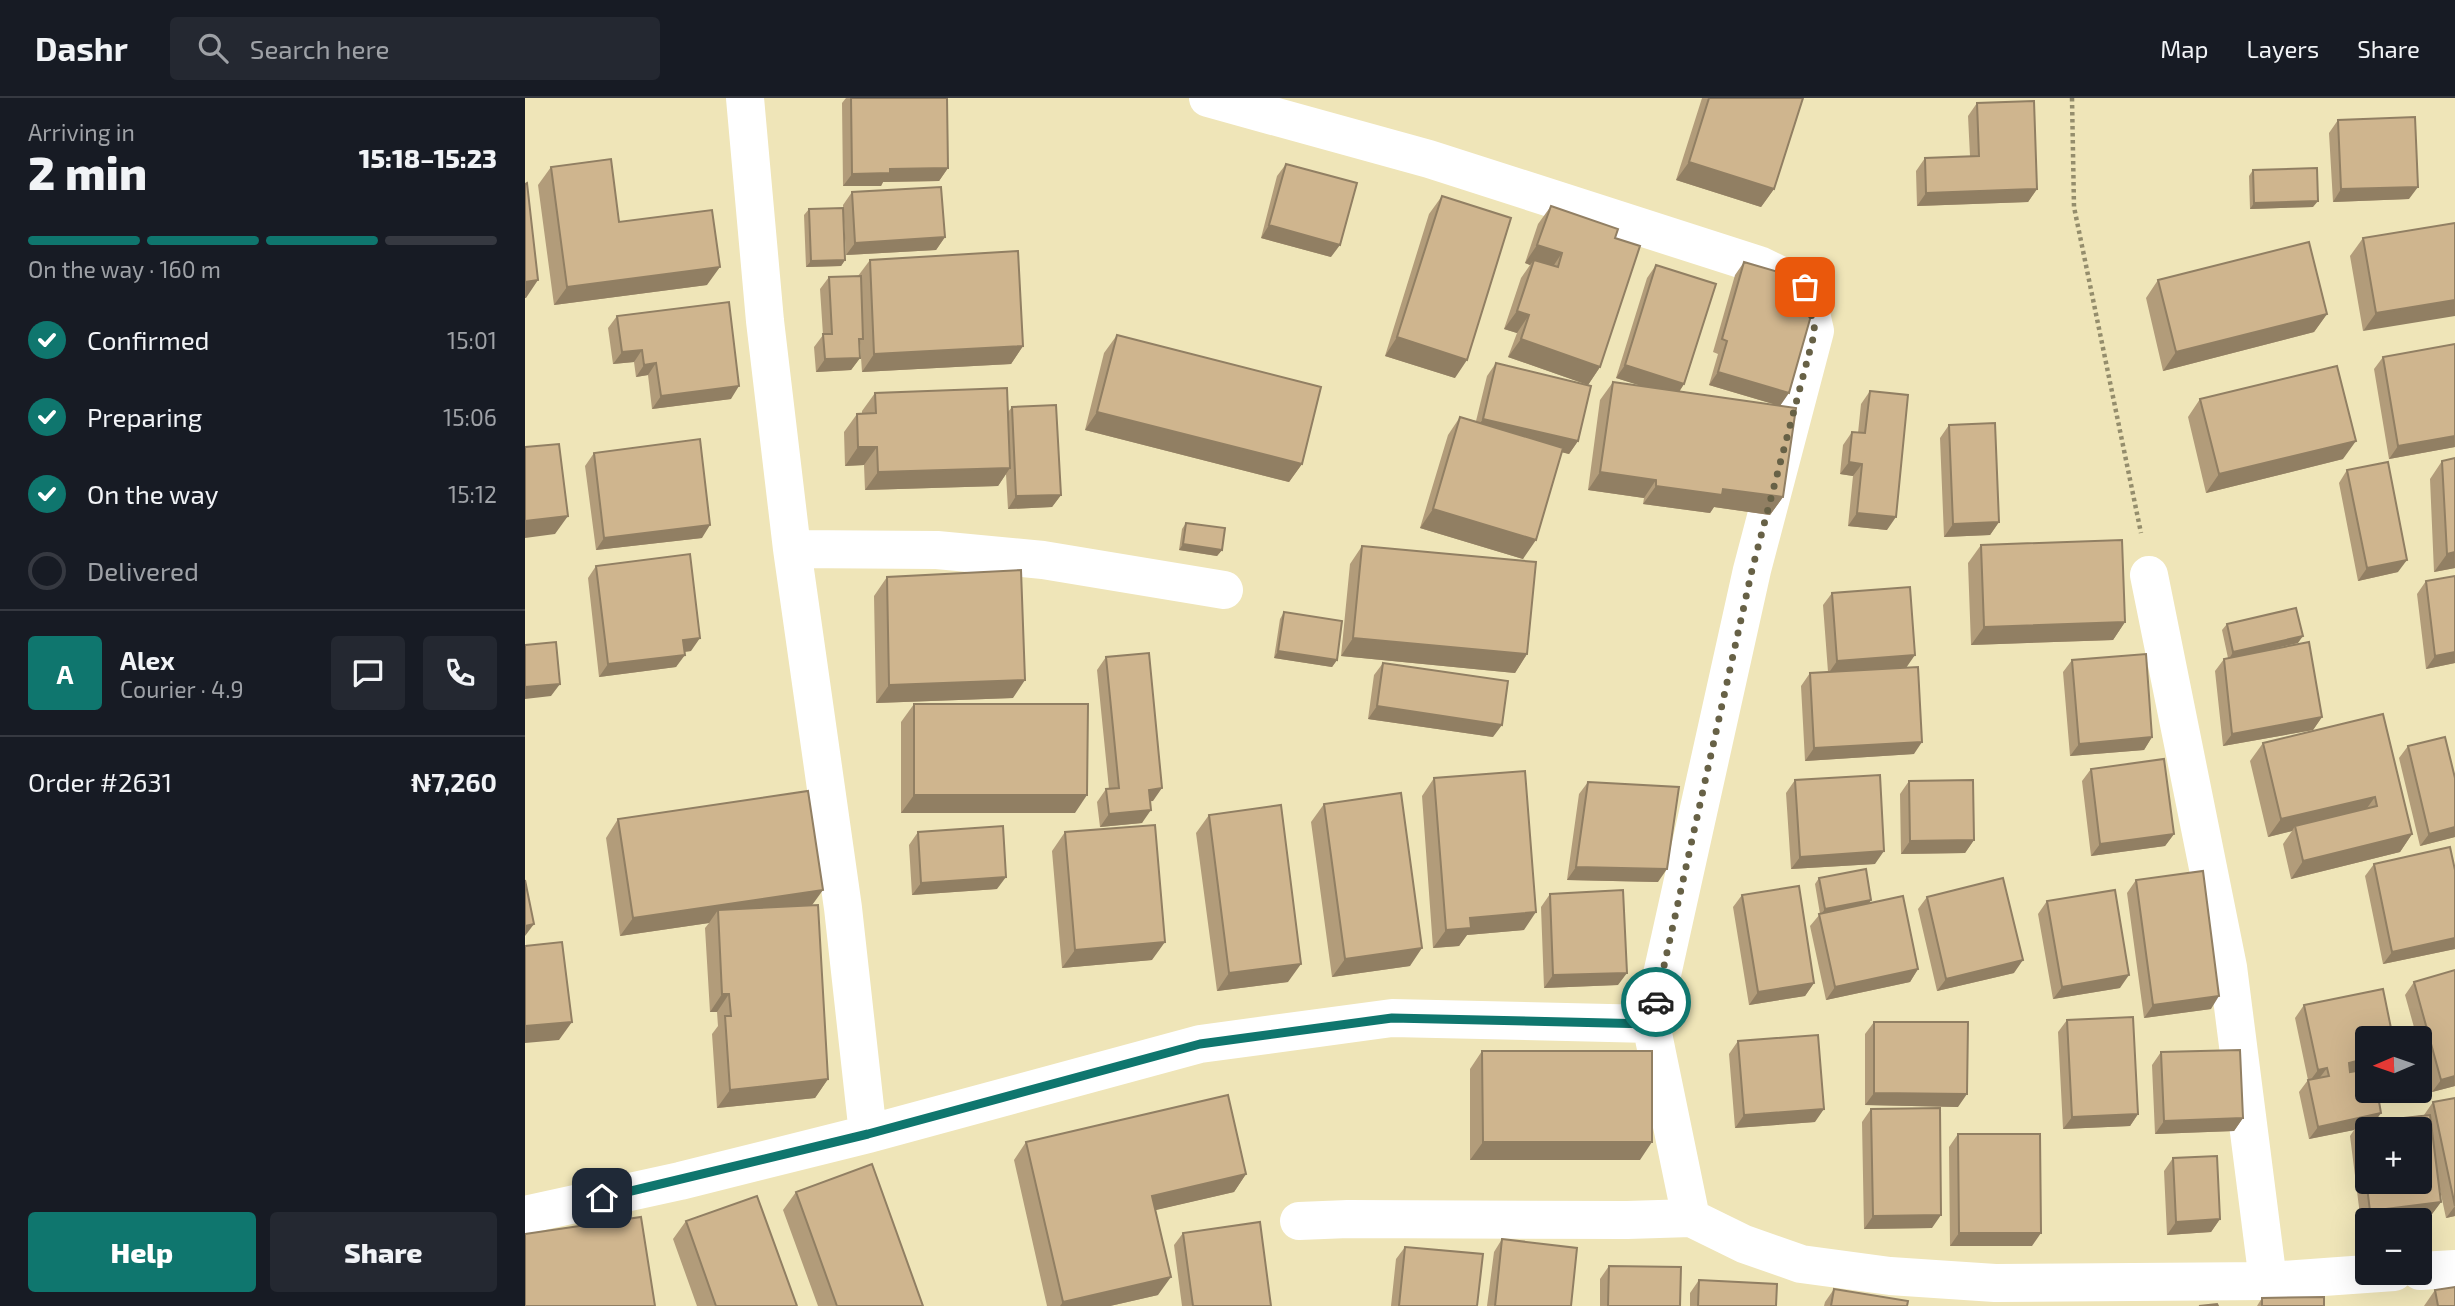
<!DOCTYPE html>
<meta charset="utf-8">
<style>
:root{--surface:#171b24;--page:#242831;--text:#f1f3f6;--muted:#9ea1a6;--line:#363941;--accent:#0f766e}
body{margin:0;font-family:"Exo 2",sans-serif;background:var(--page);color:var(--text);height:100vh;display:flex;flex-direction:column;font-size:26px;white-space:nowrap}
*{box-sizing:border-box;margin:0}
p{font-size:23px;color:var(--muted)}
.icon{flex:none;width:38px;height:38px;fill:none;stroke:currentColor;stroke-width:2;stroke-linecap:round;stroke-linejoin:round}
.map{position:relative;flex:1;overflow:hidden}
.details{display:flex;flex-direction:column;background:var(--surface);width:525px}
.details>*{flex:none}
.needle{width:46px;rotate:268deg}
.fabs{position:absolute;left:1830px;top:928px;display:grid;gap:14px}
.fabs a{display:grid;place-items:center;width:77px;height:77px;border-radius:7px;background:var(--surface);box-shadow:0 7px 28px #0002;font-size:35px}
.pin{position:absolute;display:grid;place-items:center;width:60px;height:60px;color:#fff;margin:-30px;border-radius:14px;box-shadow:0 4px 10px #0006}
.courier{position:absolute;display:grid;place-items:center;width:70px;height:70px;margin:-35px;border:5px solid #0f766e;border-radius:50%;background:#fff;color:#222;box-shadow:0 2px 9px #0007}
.summary em{font-style:normal;font-weight:800}
.summary div{display:flex;flex-direction:column-reverse}
.summary{display:flex;align-items:center;justify-content:space-between;height:119px;padding:0 28px}
h1{font-size:46px;font-weight:800;line-height:52px}
.bar{display:grid;grid-template-columns:repeat(4,1fr);gap:10px 7px;align-content:center;height:84px;padding:0 28px}
.bar i{height:9px;border-radius:5px;background:var(--line)}
.bar .selected{background:var(--accent)}
.bar p{grid-column:span 4}
.line{display:flex;align-items:center;gap:18px;padding:0 28px;border-top:2px solid var(--line)}
.line div{flex:1}
.round{display:grid;place-items:center;flex:none;width:74px;height:74px;border-radius:7px;background:var(--page)}
ol{padding:0 28px;list-style:none}
li{display:flex;align-items:center;gap:21px;height:77px}
li p{margin-inline-start:auto}
li .icon{padding:7px;border-radius:50%;background:var(--accent);color:#fff;stroke-width:4}
li:last-child{color:var(--muted)}
li i{width:38px;height:38px;border:4px solid var(--line);border-radius:50%}
.button{display:flex;gap:14px;margin-top:auto;padding:14px 28px}
.button a{flex:1;height:80px;border-radius:7px;background:var(--accent);color:#fff;font-size:28px;font-weight:800;line-height:80px;text-align:center}
.button a+a{background:var(--page);color:var(--text)}
header{display:flex;align-items:center;gap:42px;box-sizing:border-box;height:98px;padding:0 35px;background:var(--surface);border-bottom:2px solid var(--line)}
header strong{font-size:33px}
nav{display:flex;gap:38px;margin-inline-start:auto;font-size:24px}
.search{width:490px;height:63px;background:var(--page);display:flex;align-items:center;gap:18px;box-sizing:border-box;padding:0 24px;border-radius:7px;color:var(--muted);font-size:26px}
main{display:flex;flex:1;min-height:0}
.map>svg:first-child{display:block}
.lines{fill:none;stroke-linecap:round;stroke-linejoin:round}
.path{stroke:#948d6c;stroke-width:4.5;stroke-dasharray:3.5 3.5;stroke-linecap:butt}
.minor{stroke:#fff;stroke-width:38}
.wall{fill:#b29c7a}
.shaded-wall{fill:#917f63}
.building{fill:#cfb58e;stroke:#917f63;stroke-width:2;fill-rule:evenodd}
.done{stroke:#676146;stroke-width:7;stroke-dasharray:0 12.6}
.route{stroke:#0f766e;stroke-width:9}
</style>
<header>
<strong>Dashr</strong>
<div class="search"><svg class="icon" aria-label="search" viewBox="0 0 24 24"><circle cx="10" cy="10" r="6"/><path d="M15 15l6 6"/></svg>Search here</div>
<nav><a>Map</a><a>Layers</a><a>Share</a></nav>
</header>
<main>
<section class="details">
<div class="summary"><div><h1>2 min</h1><p>Arriving in</p></div><em>15:18–15:23</em></div>
<div class="bar"><i class="selected"></i><i class="selected"></i><i class="selected"></i><i></i><p>On the way · 160 m</p></div>
<ol>
<li><svg class="icon" aria-label="check" viewBox="0 0 24 24"><path d="M5 12l5 5 9-10"/></svg>Confirmed<p>15:01</p></li>
<li><svg class="icon" aria-label="check" viewBox="0 0 24 24"><path d="M5 12l5 5 9-10"/></svg>Preparing<p>15:06</p></li>
<li><svg class="icon" aria-label="check" viewBox="0 0 24 24"><path d="M5 12l5 5 9-10"/></svg>On the way<p>15:12</p></li>
<li><i></i>Delivered</li>
</ol>
<div class="line" style="height:126px"><b class="round" style="background:var(--accent);color:#fff">A</b><div><b>Alex</b><p>Courier · 4.9</p></div><a class="round"><svg class="icon" aria-label="chat" viewBox="0 0 24 24"><path d="M4 5h16v11H9l-5 4z"/></svg></a><a class="round"><svg class="icon" aria-label="phone" viewBox="0 0 24 24"><path d="M5 4h4l2 5-3 2q2 4 5 5l2-3 5 2v4C11 20 4 13 5 4z"/></svg></a></div>
<div class="line" style="height:91px"><div>Order #2631</div><b>₦7,260</b></div>
<div class="button"><a>Help</a><a>Share</a></div>
</section>
<div class="map">
<svg width="1930" height="1208" viewBox="0 0 1930 1208">
<rect width="100%" height="100%" fill="#efe5b8"/>
<g class="lines">
<path class="path" d="M1547,0L1549,109L1616,435"/>
<path class="minor" d="M220,0L240,223L267,451L318,810L343,1036
M267,451L412,452L518,462L699,492
M1624,477L1703,869L1743,1183
M1126,926L1166,1120
M0,1117L155,1083L343,1036L675,946L867,920L1126,926L1227,472L1290,233L1280,189L1234,167L904,61L683,0
M774,1123L823,1121L1102,1122L1166,1120L1219,1146L1276,1166L1365,1178L1470,1185L1743,1183L1869,1174
M1895,1173L1930,1171"/>
</g>
<path class="wall" d="M321,0H422L423,70L414,83L358,84L356,88H318L317,5Z
M1177,0H1278L1249,91L1236,109L1151,82Z
M1452,5L1512,91L1503,104L1392,108L1391,73L1400,60L1445,58L1443,18Z
M1813,22L1884,101L1808,104L1804,35Z
M761,66L806,159L736,140L752,78Z
M26,69L94,124L182,187L29,207L13,87Z
M1728,72L1788,109L1725,111L1724,78Z
M327,94L420,139L411,152L321,157L318,107Z
M917,98L930,280L860,258L904,116Z
M1026,108L1090,140L1075,269L1063,287L983,259L992,235L979,231L996,180L1005,167L1000,165L1013,126Z
M284,111L320,162L316,168L281,169L279,117Z
M1930,125L1838,233L1825,158L1838,140Z
M345,162L498,248L486,266L337,274L335,245V260L326,272L291,274L289,249L298,237L295,191L304,179L333,178Z
M1219,164L1255,308L1258,399L1245,417L1189,409L1185,415L1118,406L1119,400L1063,392L1075,302L1088,284L1118,288L1091,280L1122,180L1131,167L1159,286L1154,293L1255,308L1184,287L1193,256L1188,254L1210,177Z
M1633,182L1802,216L1789,234L1638,273L1621,200Z
M92,218L206,301L127,311L123,277L111,279L109,264L88,266L83,230Z
M592,237L777,366L764,384L560,332L579,255Z
M1858,259L1930,349L1864,361L1849,271Z
M971,265L1053,343L1044,356L1037,354L998,461L895,430L923,337L935,319L951,323L962,278Z
M1345,293L1362,432L1323,428L1328,378L1315,376L1318,347L1327,334L1333,335L1336,306Z
M350,295L483,314L487,309L536,397L527,409L483,411L481,376L473,388L340,392L339,367L320,368L319,334L332,316L337,315V313Z
M1675,301L1818,361L1681,395L1663,319Z
M1424,327L1474,424L1465,437L1419,439L1415,340Z
M69,355L177,440L71,452L60,368Z
M1930,360V470L1909,474L1905,381L1917,363Z
M1822,372L1873,474L1833,483L1814,385Z
M661,425L697,452L692,458L654,452L657,431Z
M1456,447L1600,524L1588,542L1446,547L1443,465Z
M837,448L1002,556L990,575L816,558L825,466Z
M71,468L166,553L159,554L151,569L74,579L63,480Z
M362,479L488,600L351,605L349,498Z
M1901,483L1930,565L1901,571L1892,496Z
M1307,495L1381,570L1389,656L1280,663L1276,588L1285,575L1303,574L1298,507Z
M759,514L812,562L807,569L749,560L755,521Z
M1702,526L1773,545L1732,554L1797,619L1788,632L1698,648L1690,573L1699,561L1703,560L1697,532Z
M581,559L628,703H625L617,725L575,729L572,704L581,691H584L572,572Z
M1547,562L1627,639L1619,652L1545,658L1538,574Z
M858,565L968,639L843,621L849,577Z
M389,606L550,715H376V624Z
M1858,616L1887,736L1875,754L1766,781L1758,746L1767,733L1743,739L1725,663L1738,645Z
M1883,648L1930,680V739L1895,748L1874,660Z
M1566,671L1649,736L1640,748L1566,758L1557,683Z
M909,680L999,832L942,837L934,848L908,850L897,698Z
M1270,682L1350,766L1266,771L1261,695Z
M1384,683L1449,742L1440,755L1376,756L1375,696Z
M1063,684L1133,784L1042,782L1054,696Z
M799,706L885,868L807,879L786,724Z
M684,717L763,884L692,893L671,735Z
M93,721L287,807L303,981L290,1000L192,1010L187,936L193,928L192,914H185L180,830L184,825L95,838L81,740Z
M393,734L472,791L387,797L384,747Z
M540,734L627,862L537,870L527,753Z
M1849,766L1930,772V851L1858,866L1840,778Z
M1294,780L1346,802L1344,805L1393,871L1385,884L1301,902L1285,828L1295,816L1290,786Z
M1611,782L1686,911L1619,920L1602,795Z
M1025,796L1093,887L1019,890L1016,809Z
M1217,797L1289,885L1280,898L1224,907L1208,809Z
M1402,799L1489,875L1412,893L1393,811Z
M1522,803L1595,890L1528,901L1513,816Z
M1930,872V988L1907,994L1895,952V940H1892L1880,897L1889,884Z
M1779,907L1843,940L1851,1023L1899,1017L1908,1004L1930,1000V1118L1921,1120L1914,1087L1916,1104L1907,1116L1865,1122H1843V1125H1836L1825,1038L1829,1032L1784,1041L1774,994L1783,982L1770,920Z
M1542,922L1613,1016L1605,1028L1538,1031L1533,934Z
M1349,924L1433,1009L1340,1007V936Z
M1213,943L1290,1024L1210,1030L1204,956Z
M957,953L1115,1062H945V971Z
M1636,954L1718,1020L1709,1033L1630,1036L1627,967Z
M1346,1011L1407,1130L1339,1131L1337,1024Z
M1433,1036L1507,1148H1425L1424,1049Z
M501,1044L721,1076L709,1094L630,1112L633,1197L585,1208H522L489,1062Z
M1648,1060L1695,1121L1686,1134L1642,1137L1639,1073Z
M271,1094L398,1208H293L258,1112Z
M161,1123L272,1208H172L148,1141Z
M658,1135L746,1208H657L649,1147Z
M977,1141L1046,1208H962L969,1154Z
M880,1149L952,1208H866L871,1161Z
M1084,1168L1155,1208H1075V1181Z
M1174,1182L1251,1208H1165V1195Z
M1309,1191L1382,1208H1299L1300,1204Z
M1910,1192L1930,1208H1899Z
M1737,1200L1799,1208H1732Z"/>
<path class="shaded-wall" d="M1164,64L1249,91L1236,109L1151,82Z
M423,70L414,83L358,84L356,88H318L327,76L365,71Z
M1893,89L1884,101L1808,104L1816,91Z
M1512,91L1503,104L1392,108L1401,95Z
M1793,103L1788,109L1725,111L1729,105Z
M744,127L815,147L806,159L736,140Z
M420,139L411,152L321,157L330,145Z
M1012,147L1037,155L1025,173L1009,162L1005,167L1000,165Z
M320,162L316,168L281,169L286,163Z
M195,169L182,187L29,207L42,189Z
M13,182L1,200H0V184Z
M1930,202V218L1838,233L1851,215Z
M992,213L1004,217L992,235L979,231Z
M1802,216L1789,234L1638,273L1651,254Z
M872,239L942,262L930,280L860,258Z
M996,241L1075,269L1063,287L983,259Z
M498,248L486,266L337,274L349,256Z
M117,252L109,264L88,266L97,254Z
M335,260L326,272L291,274L300,261Z
M131,265L123,277L111,279L119,267Z
M1100,267L1159,286L1151,299L1091,280Z
M1193,274L1264,295L1255,308L1184,287Z
M214,288L206,301L127,311L136,298Z
M572,314L777,366L764,384L560,332Z
M958,321L1053,343L1044,356L949,333Z
M1930,338V349L1864,361L1873,348Z
M1831,343L1818,361L1681,395L1694,376Z
M333,349H352L339,367L320,368Z
M1324,364L1337,366L1328,378L1315,376Z
M485,370L473,388L340,392L353,374Z
M1075,374L1131,382L1119,400L1063,392Z
M1131,388L1198,391L1258,399L1245,417L1189,409L1185,415L1118,406Z
M536,397L527,409L483,411L491,398Z
M908,411L1011,442L998,461L895,430Z
M1332,415L1371,419L1362,432L1323,428Z
M43,418L30,436L0,440V423Z
M1474,424L1465,437L1419,439L1428,426Z
M185,427L177,440L71,452L79,440Z
M658,446L697,452L692,458L654,452Z
M1930,454V470L1909,474L1922,456Z
M1882,462L1873,474L1833,483L1842,470Z
M1600,524L1588,542L1446,547L1459,529Z
M1778,538L1773,545L1704,561L1708,554Z
M175,540L166,553L149,555L158,542Z
M828,540L1002,556L990,575L816,558Z
M753,553L812,562L807,569L749,560Z
M1930,554V565L1901,571L1910,558Z
M160,557L151,569L74,579L83,566Z
M1390,557L1381,570L1303,576L1312,563Z
M500,582L488,600L351,605L364,587Z
M35,586L26,598L0,601V589Z
M852,608L977,627L968,639L843,621Z
M1797,619L1788,632L1698,648L1707,636Z
M1627,639L1619,652L1545,658L1554,646Z
M1397,644L1389,656L1280,663L1289,650Z
M637,690L628,703L615,704L624,692Z
M389,697H562L550,715H376Z
M1850,699L1837,717L1770,728L1767,733L1743,739L1756,721Z
M626,712L617,725L575,729L584,716Z
M1930,729V739L1895,748L1904,736Z
M1649,736L1640,748L1566,758L1575,746Z
M1887,736L1875,754L1766,781L1778,763Z
M1449,742L1440,755L1376,756L1385,743Z
M1359,753L1350,766L1266,771L1275,759Z
M1051,769L1142,771L1133,784L1042,782Z
M481,779L472,791L387,797L396,785Z
M298,792L285,810L193,812L184,825L95,838L108,820Z
M1346,802L1342,808L1295,818L1300,811Z
M1011,814L999,832L942,837L934,848L908,850L921,832L945,820Z
M9,826L0,838V828Z
M1930,840V851L1858,866L1867,854Z
M640,844L627,862L537,870L550,852Z
M897,850L885,868L807,879L820,861Z
M1498,862L1489,875L1412,893L1421,881Z
M776,866L763,884L692,893L704,875Z
M1393,871L1385,884L1301,902L1310,889Z
M1102,875L1093,887L1019,890L1028,877Z
M1604,877L1595,890L1528,901L1537,889Z
M1289,885L1280,898L1224,907L1233,894Z
M197,896H204L192,914H185Z
M1694,898L1686,911L1619,920L1628,907Z
M47,924L34,942L0,945V928Z
M1843,960V971L1815,977L1824,965Z
M1802,970L1793,982L1784,984L1793,972Z
M1930,978V988L1907,994L1916,982Z
M303,981L290,1000L192,1010L205,992Z
M1349,995L1442,996L1433,1009L1340,1007Z
M1299,1011L1290,1024L1210,1030L1219,1017Z
M1856,1015L1847,1028L1834,1025L1829,1032L1784,1041L1793,1029Z
M1613,1016L1605,1028L1538,1031L1547,1019Z
M1718,1020L1709,1033L1630,1036L1639,1023Z
M958,1044H1127L1115,1062H945Z
M721,1076L709,1094L614,1116L627,1098Z
M1916,1104L1907,1116L1865,1122H1843V1125H1836L1845,1113Z
M1930,1108V1118L1921,1120Z
M1416,1117L1407,1130L1339,1131L1348,1118Z
M1695,1121L1686,1134L1642,1137L1651,1124Z
M1434,1135H1516L1507,1148H1425Z
M646,1179L633,1197L585,1208H535L538,1204Z"/>
<path class="building" d="M326,0H422L423,70L365,71V75L327,76Z
M1184,0H1278L1249,91L1164,64Z
M1509,3L1512,91L1401,95L1400,60L1454,58L1452,5Z
M1890,19L1893,89L1816,91L1813,22Z
M86,61L94,124L187,112L195,169L42,189L26,69Z
M761,66L832,85L815,147L744,127Z
M1792,70L1793,103L1729,105L1728,72Z
M2,85L13,182L0,184V86Z
M416,89L420,139L330,145L327,94Z
M917,98L986,120L942,262L872,239Z
M1026,108L1093,131L1090,140L1115,148L1075,269L996,241L1004,217L992,213L1009,162L1033,169L1037,155L1012,147Z
M318,110L320,162L286,163L284,111Z
M1930,125V202L1851,215L1838,140Z
M1784,144L1802,216L1651,254L1633,182Z
M493,153L498,248L349,256L345,162Z
M1219,164L1295,186L1264,295L1193,274L1202,243L1197,241Z
M1131,167L1191,186L1159,286L1100,267Z
M336,178L338,241H334L335,260L300,261L298,236H307L304,179Z
M204,204L214,288L136,298L131,265L119,267L117,252L97,254L92,218Z
M592,237L796,289L777,366L572,314Z
M1930,246V338L1873,348L1858,259Z
M971,265L1066,288L1053,343L958,321Z
M1812,268L1831,343L1694,376L1675,301Z
M1088,284L1271,310L1258,399L1198,391L1197,397L1131,388V382L1075,374Z
M482,290L485,370L353,374L352,349H333L332,316L351,315L350,295Z
M1345,293L1383,297L1371,419L1332,415L1337,366L1324,364L1327,334L1340,335Z
M531,307L536,397L491,398L487,309Z
M935,319L1038,350L1011,442L908,411Z
M1470,325L1474,424L1428,426L1424,327Z
M175,341L185,427L79,440L69,355Z
M34,346L43,418L0,423V349Z
M1930,360V454L1922,456L1917,363Z
M1863,364L1882,462L1842,470L1822,372Z
M661,425L700,430L697,452L658,446Z
M1597,442L1600,524L1459,529L1456,447Z
M837,448L1011,464L1002,556L828,540Z
M165,456L175,540L158,542L160,557L83,566L71,468Z
M496,472L500,582L364,587L362,479Z
M1930,478V554L1910,558L1901,483Z
M1385,489L1390,557L1312,563L1307,495Z
M1771,510L1778,538L1708,554L1702,526Z
M759,514L817,523L812,562L753,553Z
M31,544L35,586L0,589V547Z
M1784,544L1797,619L1707,636L1699,561Z
M624,555L637,690L624,692L626,712L584,716L581,691L594,690L581,559Z
M1621,556L1627,639L1554,646L1547,562Z
M858,565L983,583L977,627L852,608Z
M1393,569L1397,644L1289,650L1285,575Z
M389,606H563L562,697H389Z
M1858,616L1887,736L1778,763L1770,728L1852,708L1850,699L1756,721L1738,645Z
M1920,639L1930,680V729L1904,736L1883,648Z
M1639,661L1649,736L1575,746L1566,671Z
M1000,673L1011,814L945,820L946,830L921,832L909,680Z
M1355,677L1359,753L1275,759L1270,682Z
M1448,682L1449,742L1385,743L1384,683Z
M1063,684L1154,689L1142,771L1051,769Z
M283,693L298,792L108,820L93,721Z
M876,695L897,850L820,861L799,706Z
M756,707L776,866L704,875L684,717Z
M630,727L640,844L550,852L540,734Z
M478,728L481,779L396,785L393,734Z
M1925,749L1930,772V840L1867,854L1849,766Z
M1341,771L1346,802L1300,811L1294,780Z
M1678,773L1694,898L1628,907L1611,782Z
M1478,780L1498,862L1421,881L1402,799Z
M0,782L9,826L0,828Z
M1274,788L1289,885L1233,894L1217,797Z
M1098,792L1102,875L1028,877L1025,796Z
M1590,792L1604,877L1537,889L1522,803Z
M1378,798L1393,871L1310,889L1294,816Z
M293,807L303,981L205,992L200,918H206L204,896H197L193,812Z
M37,844L47,924L0,928V848Z
M1930,872V978L1916,982L1889,884Z
M1858,891L1868,940H1843V960L1824,965L1825,974L1843,971V992H1852L1856,1015L1793,1029L1783,982L1804,978L1802,970L1793,972L1779,907Z
M1608,919L1613,1016L1547,1019L1542,922Z
M1349,924H1443L1442,996L1349,995Z
M1293,937L1299,1011L1219,1017L1213,943Z
M1715,952L1718,1020L1639,1023L1636,954Z
M957,953H1127V1044H958Z
M703,997L721,1076L627,1098L646,1179L538,1204L501,1044Z
M1930,1000V1108L1908,1004Z
M1415,1010L1416,1117L1348,1118L1346,1011Z
M1905,1017L1916,1104L1845,1113L1834,1025ZM1843,1031H1895V1083H1843Z
M1433,1036H1515L1516,1135H1434Z
M1692,1058L1695,1121L1651,1124L1648,1060Z
M347,1066L398,1208H312L271,1094Z
M232,1098L272,1208H191L161,1123Z
M116,1119L130,1208H0V1136Z
M735,1124L746,1208H668L658,1135Z
M977,1141L1052,1150L1046,1208H970Z
M880,1149L958,1156L952,1208H874Z
M1084,1168L1156,1169L1155,1208H1083Z
M1174,1182L1252,1186L1251,1208H1173Z
M1930,1189V1208H1913L1910,1192Z
M1309,1191L1383,1203L1382,1208H1306Z
M1799,1199V1208H1737V1200Z
M1692,1206L1693,1208H1674Z"/>
<g class="lines">
<path class="done" d="M1131,904L1227,472L1290,233L1280,189"/>
<path class="route" d="M77,1100L343,1036L675,946L867,920L1126,926L1131,904"/>
</g>
</svg>
<div class="fabs">
<a><svg class="needle" viewBox="-14 -14 28 28"><path d="M0-13l5 13h-10z" fill="#e53935"/><path d="M0 13l5-13h-10z" fill="#9ea1a6"/></svg></a>
<a>+</a>
<a>−</a>
</div>
<div class="pin" style="left:1280px;top:189px;background:#ea580c"><svg class="icon" aria-label="bag" viewBox="0 0 24 24"><path d="M5 8h14l-1 12H6zM9 8a3 3 0 0 1 6 0"/></svg></div>
<div class="pin" style="left:77px;top:1100px;background:#1f2937"><svg class="icon" aria-label="home" viewBox="0 0 24 24"><path d="M3 11l9-7 9 7M6 9v11h12V9"/></svg></div>
<div class="courier" style="left:1131px;top:904px"><svg class="icon" aria-label="car" viewBox="0 0 24 24"><path d="M5 17H2v-5l4-1 3-4h7l3 4 3 1v5h-3M9 17h6M6 11h13"/><circle cx="7" cy="17" r="2"/><circle cx="17" cy="17" r="2"/></svg></div>
</div>
</main>
